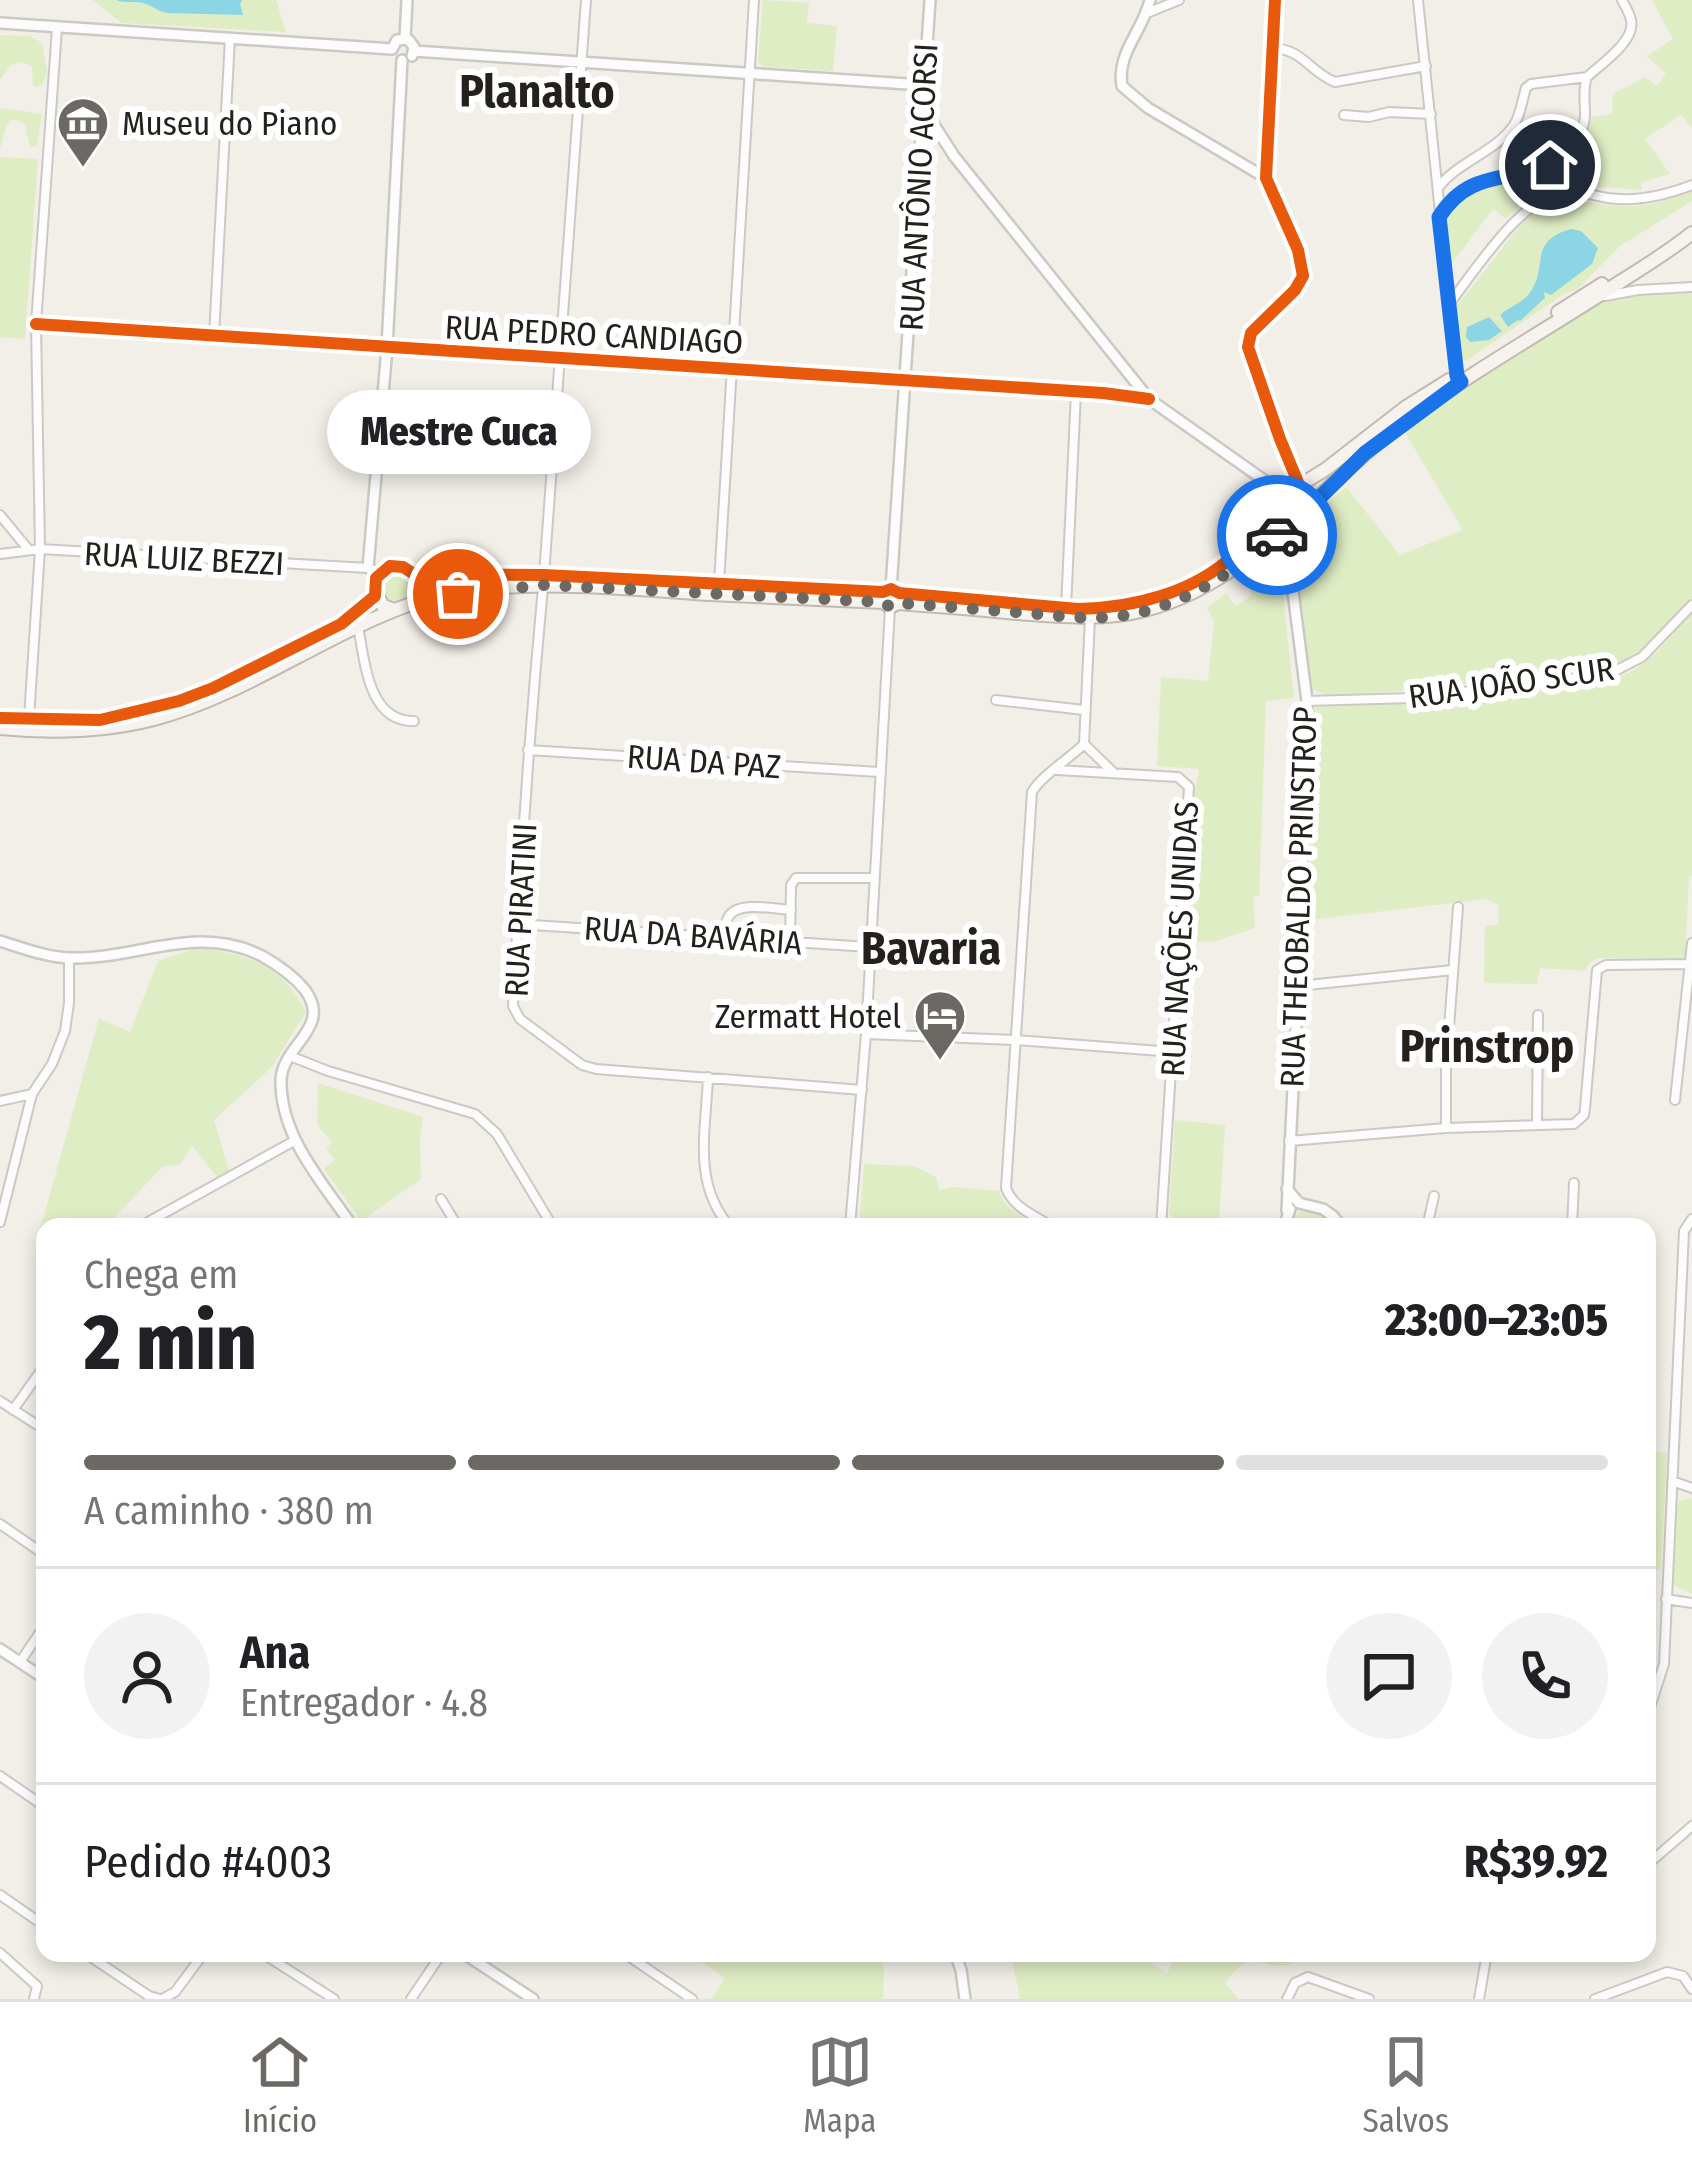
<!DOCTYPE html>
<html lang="pt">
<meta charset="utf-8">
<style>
:root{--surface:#fff;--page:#f2f2f2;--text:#202124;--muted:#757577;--line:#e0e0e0;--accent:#6c6964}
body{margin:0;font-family:"Fira Sans Condensed",sans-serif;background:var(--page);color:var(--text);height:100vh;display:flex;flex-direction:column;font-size:45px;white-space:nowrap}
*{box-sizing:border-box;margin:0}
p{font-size:39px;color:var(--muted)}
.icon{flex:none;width:66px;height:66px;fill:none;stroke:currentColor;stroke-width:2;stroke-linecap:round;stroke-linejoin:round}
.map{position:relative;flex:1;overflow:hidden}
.details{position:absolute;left:36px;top:1218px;width:1620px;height:744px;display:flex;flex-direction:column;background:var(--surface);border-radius:24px;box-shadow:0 6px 18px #0003}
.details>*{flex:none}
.pin{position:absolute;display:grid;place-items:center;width:102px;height:102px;color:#fff;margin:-51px;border:6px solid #fff;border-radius:50%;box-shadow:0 3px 12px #0007}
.courier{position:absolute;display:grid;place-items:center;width:120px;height:120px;margin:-60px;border:9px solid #1a73e8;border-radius:50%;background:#fff;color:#222;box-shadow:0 3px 15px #0007}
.bubble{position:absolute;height:84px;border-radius:42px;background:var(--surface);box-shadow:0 6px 18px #0003;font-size:39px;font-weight:800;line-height:84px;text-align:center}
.overview em{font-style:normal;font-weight:800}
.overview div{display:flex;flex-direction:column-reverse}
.overview{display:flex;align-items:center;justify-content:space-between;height:204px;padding:0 48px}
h1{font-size:78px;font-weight:800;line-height:90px}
.bar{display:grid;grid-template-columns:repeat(4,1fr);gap:18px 12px;align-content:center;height:144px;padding:0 48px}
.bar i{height:15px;border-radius:9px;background:var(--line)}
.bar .active{background:var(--accent)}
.bar p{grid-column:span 4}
.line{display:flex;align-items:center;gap:30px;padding:0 48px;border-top:3px solid var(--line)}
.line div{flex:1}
.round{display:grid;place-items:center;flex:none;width:126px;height:126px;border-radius:63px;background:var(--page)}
.tabs{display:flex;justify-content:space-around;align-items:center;height:168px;border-top:3px solid var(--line);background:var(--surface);font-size:33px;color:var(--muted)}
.tabs a{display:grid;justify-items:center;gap:6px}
.tabs .active{color:var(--accent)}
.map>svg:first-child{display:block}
.green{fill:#dfedc5}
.water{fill:#8cd5e4}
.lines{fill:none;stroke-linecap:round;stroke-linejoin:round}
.minor-casing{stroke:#ccc9c4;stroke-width:12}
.tertiary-casing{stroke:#ccc9c4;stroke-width:14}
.primary-casing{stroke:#c2bab1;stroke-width:16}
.minor{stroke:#fdfcfc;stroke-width:8}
.tertiary{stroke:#fdfcfc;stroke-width:9}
.primary{stroke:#f6f2ee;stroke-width:12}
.cycleway-casing{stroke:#fff;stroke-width:20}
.cycleway{stroke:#e8590c;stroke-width:12}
.done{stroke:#6c6964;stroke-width:12;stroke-dasharray:0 21.6}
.route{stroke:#1a73e8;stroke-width:15}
.labels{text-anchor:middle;stroke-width:12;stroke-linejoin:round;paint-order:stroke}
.poi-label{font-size:33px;fill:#24211d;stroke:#fff;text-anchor:start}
.street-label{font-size:33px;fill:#24211d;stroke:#fff}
.district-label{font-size:45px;font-weight:bold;fill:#24211d;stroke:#fff}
</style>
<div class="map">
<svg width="1692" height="1999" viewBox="0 0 1692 1999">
<rect width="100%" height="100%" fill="#f2eee8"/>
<path class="green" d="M93,0H276L286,32L121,23Z
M763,0L809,3L807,23L837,26L833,71L764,67L758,62Z
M1652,0H1692V128L1681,115L1645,139L1670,174L1642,182V190L1559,184L1531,195L1506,219L1493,209L1450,266L1444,220C1481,157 1575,202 1592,117L1612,114L1613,94L1645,77L1657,86L1666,74L1647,56L1673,39Z
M0,35L30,36L42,43L47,71L43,84L36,87L33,85L32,66L22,62L11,65L0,80Z
M0,108L42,114L37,145L30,148L25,124L13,119L7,125L0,149Z
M0,157L38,159L25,339L0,337Z
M1692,191V201L1620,246L1578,289L1565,293L1466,361L1462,359L1455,308L1527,217C1563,188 1577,203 1617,206C1642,208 1670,201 1692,191Z
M1692,293V600C1657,629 1651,655 1603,667L1479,681L1444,689L1328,695L1312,690C1304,639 1288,579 1306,528C1312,512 1333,499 1346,487L1400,555L1463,530L1403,429L1598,302L1620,297Z
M1271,553L1279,557L1294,698L1266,701L1259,896H1253L1255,928L1213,942L1185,941L1193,805L1199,769L1157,766L1161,677L1208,681L1214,622L1207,608L1226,593L1236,606L1252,595L1246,577Z
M382 590a15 15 0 1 1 30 0a15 15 0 1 1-30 0Z
M1692,612V876L1689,877L1685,959L1597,958L1589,963L1585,971L1540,968L1537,984L1484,983L1485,925H1498L1499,905L1486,899L1309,920L1314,709L1318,707C1393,705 1466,698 1541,689C1571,685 1605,685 1632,671C1656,659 1674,631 1692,612Z
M200,947C250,956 282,964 306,1012L272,1067L214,1120L229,1171L217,1177L192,1145L181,1164L162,1167L106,1227H45V1254L37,1248L40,1230L99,1018L130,1032L158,961Z
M318,1083L423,1117L420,1138L421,1179L361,1221L324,1169L335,1159L326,1149L332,1142L317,1125Z
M1175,1120L1225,1125L1219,1221L1177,1220L1169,1214Z
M864,1164L914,1166L936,1177L939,1190L954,1187L999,1191C1005,1210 1024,1217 1040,1227H859Z
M1306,1208C1320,1209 1329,1216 1338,1227H1289L1294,1216Z
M1647,1451L1667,1453L1661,1570H1647Z
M1692,1498V1594L1671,1584L1676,1510L1679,1501Z
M690,1953H878L884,1968L883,1999H711L725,1978Z
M1011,1953H1135L1167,1973L1178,1953H1296L1290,1964C1257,1974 1258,1940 1225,1983L1239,1999H1020Z"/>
<path class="water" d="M116,0H242L240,4L243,15L168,13C158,12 155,7 146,4C136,0 125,4 116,0Z
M1571,229L1581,231L1598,248L1592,264L1551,295L1544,292L1545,298L1520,321L1518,320L1508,327L1500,315C1510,306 1524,303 1531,291C1548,266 1528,241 1571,229Z
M1489,317L1502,331L1489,340L1470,342L1466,337L1467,327Z"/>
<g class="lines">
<g class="minor-casing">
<path id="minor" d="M1418,0L1457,376L1461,382
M1147,13L1179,0
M1274,48C1303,50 1310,72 1335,82L1426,66
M1587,77C1601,64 1636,41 1631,20C1629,12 1625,6 1622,0
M1344,115L1369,117L1389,112L1431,114
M1438,188C1458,161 1495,153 1514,125C1521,114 1522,100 1526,88L1531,84L1587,77
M1441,214C1477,158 1553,193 1581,132C1590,114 1580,96 1587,77
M1605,296L1638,290L1692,287
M1449,304C1475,271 1526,189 1571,191C1583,192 1596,196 1608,198C1636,202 1666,195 1692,185
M36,324L1103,393L1148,398
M214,336L230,38
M0,515L28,549
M0,554L40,549L368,568
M544,575L586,0
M719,583L754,0
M543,587C530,726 520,866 513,1006L520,1019L582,1065L596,1069L862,1090
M1066,608L1076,392
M1090,618L1084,744L1114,773
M358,627C365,661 368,722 414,721
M996,700L1084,710
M1307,701L1412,698L1586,677L1617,670L1642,657L1692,605
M29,718L40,549L36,324L57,28
M528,750L879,772
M1057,770L1178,777L1189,787L1161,1227
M517,924L869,947
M722,937C724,930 725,922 729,916C739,901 774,909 791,910
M790,941L791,885L796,878H874
M1298,986L1453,970
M866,1034L1015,1040L1174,1052
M290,1056L328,1071L475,1114L497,1134L553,1227
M708,1077C706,1132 692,1183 730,1227
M1675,1100L1692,943
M0,1101L32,1094
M1537,1124L1538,1015
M1446,1128V1068L1458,907
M1289,1141L1446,1128L1574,1124L1584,1115L1585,1108L1597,970L1606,965L1690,964
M441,1199L458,1227
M0,1222L32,1094L52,1064L65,1031L69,1003V959
M139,1227L294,1141
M850,1227L866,1034L890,608
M1053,1227C1036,1216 1013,1208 1006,1188L1032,792C1042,775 1069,759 1084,744
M1427,1227L1434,1196
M1572,1227L1574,1183
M0,1401L45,1430
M13,1410L45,1365
M1672,1481L1692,1488
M0,1524L45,1555
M1666,1599L1692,1603
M20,1662L45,1625
M1647,1717L1664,1664L1684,1231L1692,1219
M0,1776L45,1807
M1647,1865L1692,1826
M0,1895L45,1926
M0,1953L37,1986L34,1999
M85,1953L149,1996L160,1999
M262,1953L334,1999
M624,1953L692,1999
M162,1999L175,1992L204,1953
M411,1999L442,1953
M1287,1999L1295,1983L1308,1977L1369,1999
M1479,1999L1487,1953
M1595,1999L1667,1972L1683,1976L1692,1989"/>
</g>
<g class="tertiary-casing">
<path id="tertiary" d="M1150,0C1143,31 1116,53 1122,86L1148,108L1266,178
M1275,0L1266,178L1298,250L1303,276L1295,290L1251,333L1248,347L1280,439L1300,487
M0,23L392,49
M405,38L407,0
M392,49L397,40L408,39L414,47L412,56
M414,51L923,85
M922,106L954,156L1149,399L1285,495
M1277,516L1288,553L1307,701L1298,986L1287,1211
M379,573L368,568L387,348L402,60
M1294,582L1297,519
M891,589L930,0
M0,941C22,948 49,958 72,958C139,959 197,923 262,956C278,965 293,975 305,990C333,1028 282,1045 281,1080C280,1137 323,1183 353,1227
M1287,1189L1299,1203L1323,1209L1333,1216L1342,1227
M1284,1227L1290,1209
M0,1649L45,1679
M463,1953L533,1999
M955,1953L961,1970L965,1999"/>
</g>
<g class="primary-casing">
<path id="primary" d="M1558,312L1602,284
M414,574L544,575L883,592L891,589L899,593L1078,609L1124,606L1161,596L1190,584L1224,563L1253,534L1281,497L1326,469L1406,407L1449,380
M394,610L383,606L374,590L379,573L390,566L409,570C420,580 421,593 411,605
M0,718L100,720L179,701L213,688L341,624L375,596
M0,728C51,733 103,732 154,719C245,695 323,635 411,604C496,574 621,588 710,594C768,597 825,599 883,602L890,607L898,603C938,606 977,609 1017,613C1060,616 1102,621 1145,610C1256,581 1320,483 1408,419C1472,372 1542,332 1609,289C1637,271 1666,254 1692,233"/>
</g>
<use href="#minor" class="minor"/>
<use href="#tertiary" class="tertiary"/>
<use href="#primary" class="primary"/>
<g class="cycleway-casing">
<path id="cycleway" d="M1275,0L1266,178L1298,250L1303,276L1295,290L1251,333L1248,347L1280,439L1300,487
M36,324L1103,393L1149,399
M0,718L100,720L179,701L213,688L341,624L375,596L376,578L390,566L403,567L414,574L544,575L883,592L891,589L899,593L1078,609C1133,608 1194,593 1235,554C1251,539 1263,520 1276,503"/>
</g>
<use href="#cycleway" class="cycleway"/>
</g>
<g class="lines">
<path class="done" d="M458,594L543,585L883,602L890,607L898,603C942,606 985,610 1028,613C1056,616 1084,619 1112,617C1175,611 1231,575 1277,535"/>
<path class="route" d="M1277,535L1297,520L1365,453L1461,382L1457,376L1439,217C1468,171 1504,182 1550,165"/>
</g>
<defs>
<g id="museum-pin" transform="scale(2.7)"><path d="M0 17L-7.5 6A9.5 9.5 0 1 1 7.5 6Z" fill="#6c6964" stroke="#fff"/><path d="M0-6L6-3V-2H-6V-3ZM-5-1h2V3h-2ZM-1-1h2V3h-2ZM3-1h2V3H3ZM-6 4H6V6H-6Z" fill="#fff"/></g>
<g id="hotel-pin" transform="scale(2.7)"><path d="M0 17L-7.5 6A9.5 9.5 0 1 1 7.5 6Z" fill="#6c6964" stroke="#fff"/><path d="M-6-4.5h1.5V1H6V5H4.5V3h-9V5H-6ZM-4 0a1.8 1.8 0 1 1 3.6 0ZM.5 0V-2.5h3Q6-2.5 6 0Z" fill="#fff"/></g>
</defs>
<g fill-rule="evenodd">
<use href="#museum-pin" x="83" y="123"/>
<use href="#hotel-pin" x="940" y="1016"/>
</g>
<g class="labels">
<g class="poi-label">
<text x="122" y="135">Museu do Piano</text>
<text x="901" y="1028" text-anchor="end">Zermatt Hotel</text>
</g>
<g class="street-label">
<text transform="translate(918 187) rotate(-87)" y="12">RUA ANTÔNIO ACORSI</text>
<text transform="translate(594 334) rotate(3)" y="12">RUA PEDRO CANDIAGO</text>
<text transform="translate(184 558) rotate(3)" y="12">RUA LUIZ BEZZI</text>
<text transform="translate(1511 682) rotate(-8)" y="12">RUA JOÃO SCUR</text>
<text transform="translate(704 761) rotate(4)" y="12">RUA DA PAZ</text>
<text transform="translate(1298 897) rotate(-88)" y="12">RUA THEOBALDO PRINSTROP</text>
<text transform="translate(520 910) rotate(-87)" y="12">RUA PIRATINI</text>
<text transform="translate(693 935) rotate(4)" y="12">RUA DA BAVÁRIA</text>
<text transform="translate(1179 939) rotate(-87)" y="12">RUA NAÇÕES UNIDAS</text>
</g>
<g class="district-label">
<text x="537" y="107">Planalto</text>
<text x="931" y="964">Bavaria</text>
<text x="1487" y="1062">Prinstrop</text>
</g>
</g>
</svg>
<div class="pin" style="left:458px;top:594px;background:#ea580c"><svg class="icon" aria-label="bag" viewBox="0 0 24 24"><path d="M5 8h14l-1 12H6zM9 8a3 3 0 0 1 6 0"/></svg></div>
<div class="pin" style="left:1550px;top:165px;background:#1f2937"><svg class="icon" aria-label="home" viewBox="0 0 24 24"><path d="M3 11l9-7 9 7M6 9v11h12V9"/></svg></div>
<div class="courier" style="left:1277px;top:535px"><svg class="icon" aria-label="car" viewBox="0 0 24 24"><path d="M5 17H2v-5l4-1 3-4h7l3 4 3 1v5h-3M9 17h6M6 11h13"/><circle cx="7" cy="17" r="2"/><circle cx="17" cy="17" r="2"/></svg></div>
<div class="bubble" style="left:327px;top:390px;width:264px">Mestre Cuca</div>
<section class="details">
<div class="overview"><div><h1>2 min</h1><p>Chega em</p></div><em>23:00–23:05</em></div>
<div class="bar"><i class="active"></i><i class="active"></i><i class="active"></i><i></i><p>A caminho · 380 m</p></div>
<div class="line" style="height:216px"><a class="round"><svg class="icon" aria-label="person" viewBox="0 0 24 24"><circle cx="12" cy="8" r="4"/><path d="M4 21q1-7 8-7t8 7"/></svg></a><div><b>Ana</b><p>Entregador · 4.8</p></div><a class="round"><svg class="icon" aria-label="chat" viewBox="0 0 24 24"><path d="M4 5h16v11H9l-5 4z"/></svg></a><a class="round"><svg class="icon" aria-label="phone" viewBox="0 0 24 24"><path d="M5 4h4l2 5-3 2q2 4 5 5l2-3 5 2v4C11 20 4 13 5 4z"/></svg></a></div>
<div class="line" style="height:156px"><div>Pedido #4003</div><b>R$39.92</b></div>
</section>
</div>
<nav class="tabs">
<a class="active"><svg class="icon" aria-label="home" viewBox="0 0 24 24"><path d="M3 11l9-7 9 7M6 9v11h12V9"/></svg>Início</a>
<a><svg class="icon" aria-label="map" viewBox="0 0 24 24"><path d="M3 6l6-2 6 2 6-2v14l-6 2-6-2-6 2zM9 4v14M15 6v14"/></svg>Mapa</a>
<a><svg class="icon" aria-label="saved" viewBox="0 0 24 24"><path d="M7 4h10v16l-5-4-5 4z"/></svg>Salvos</a>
</nav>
